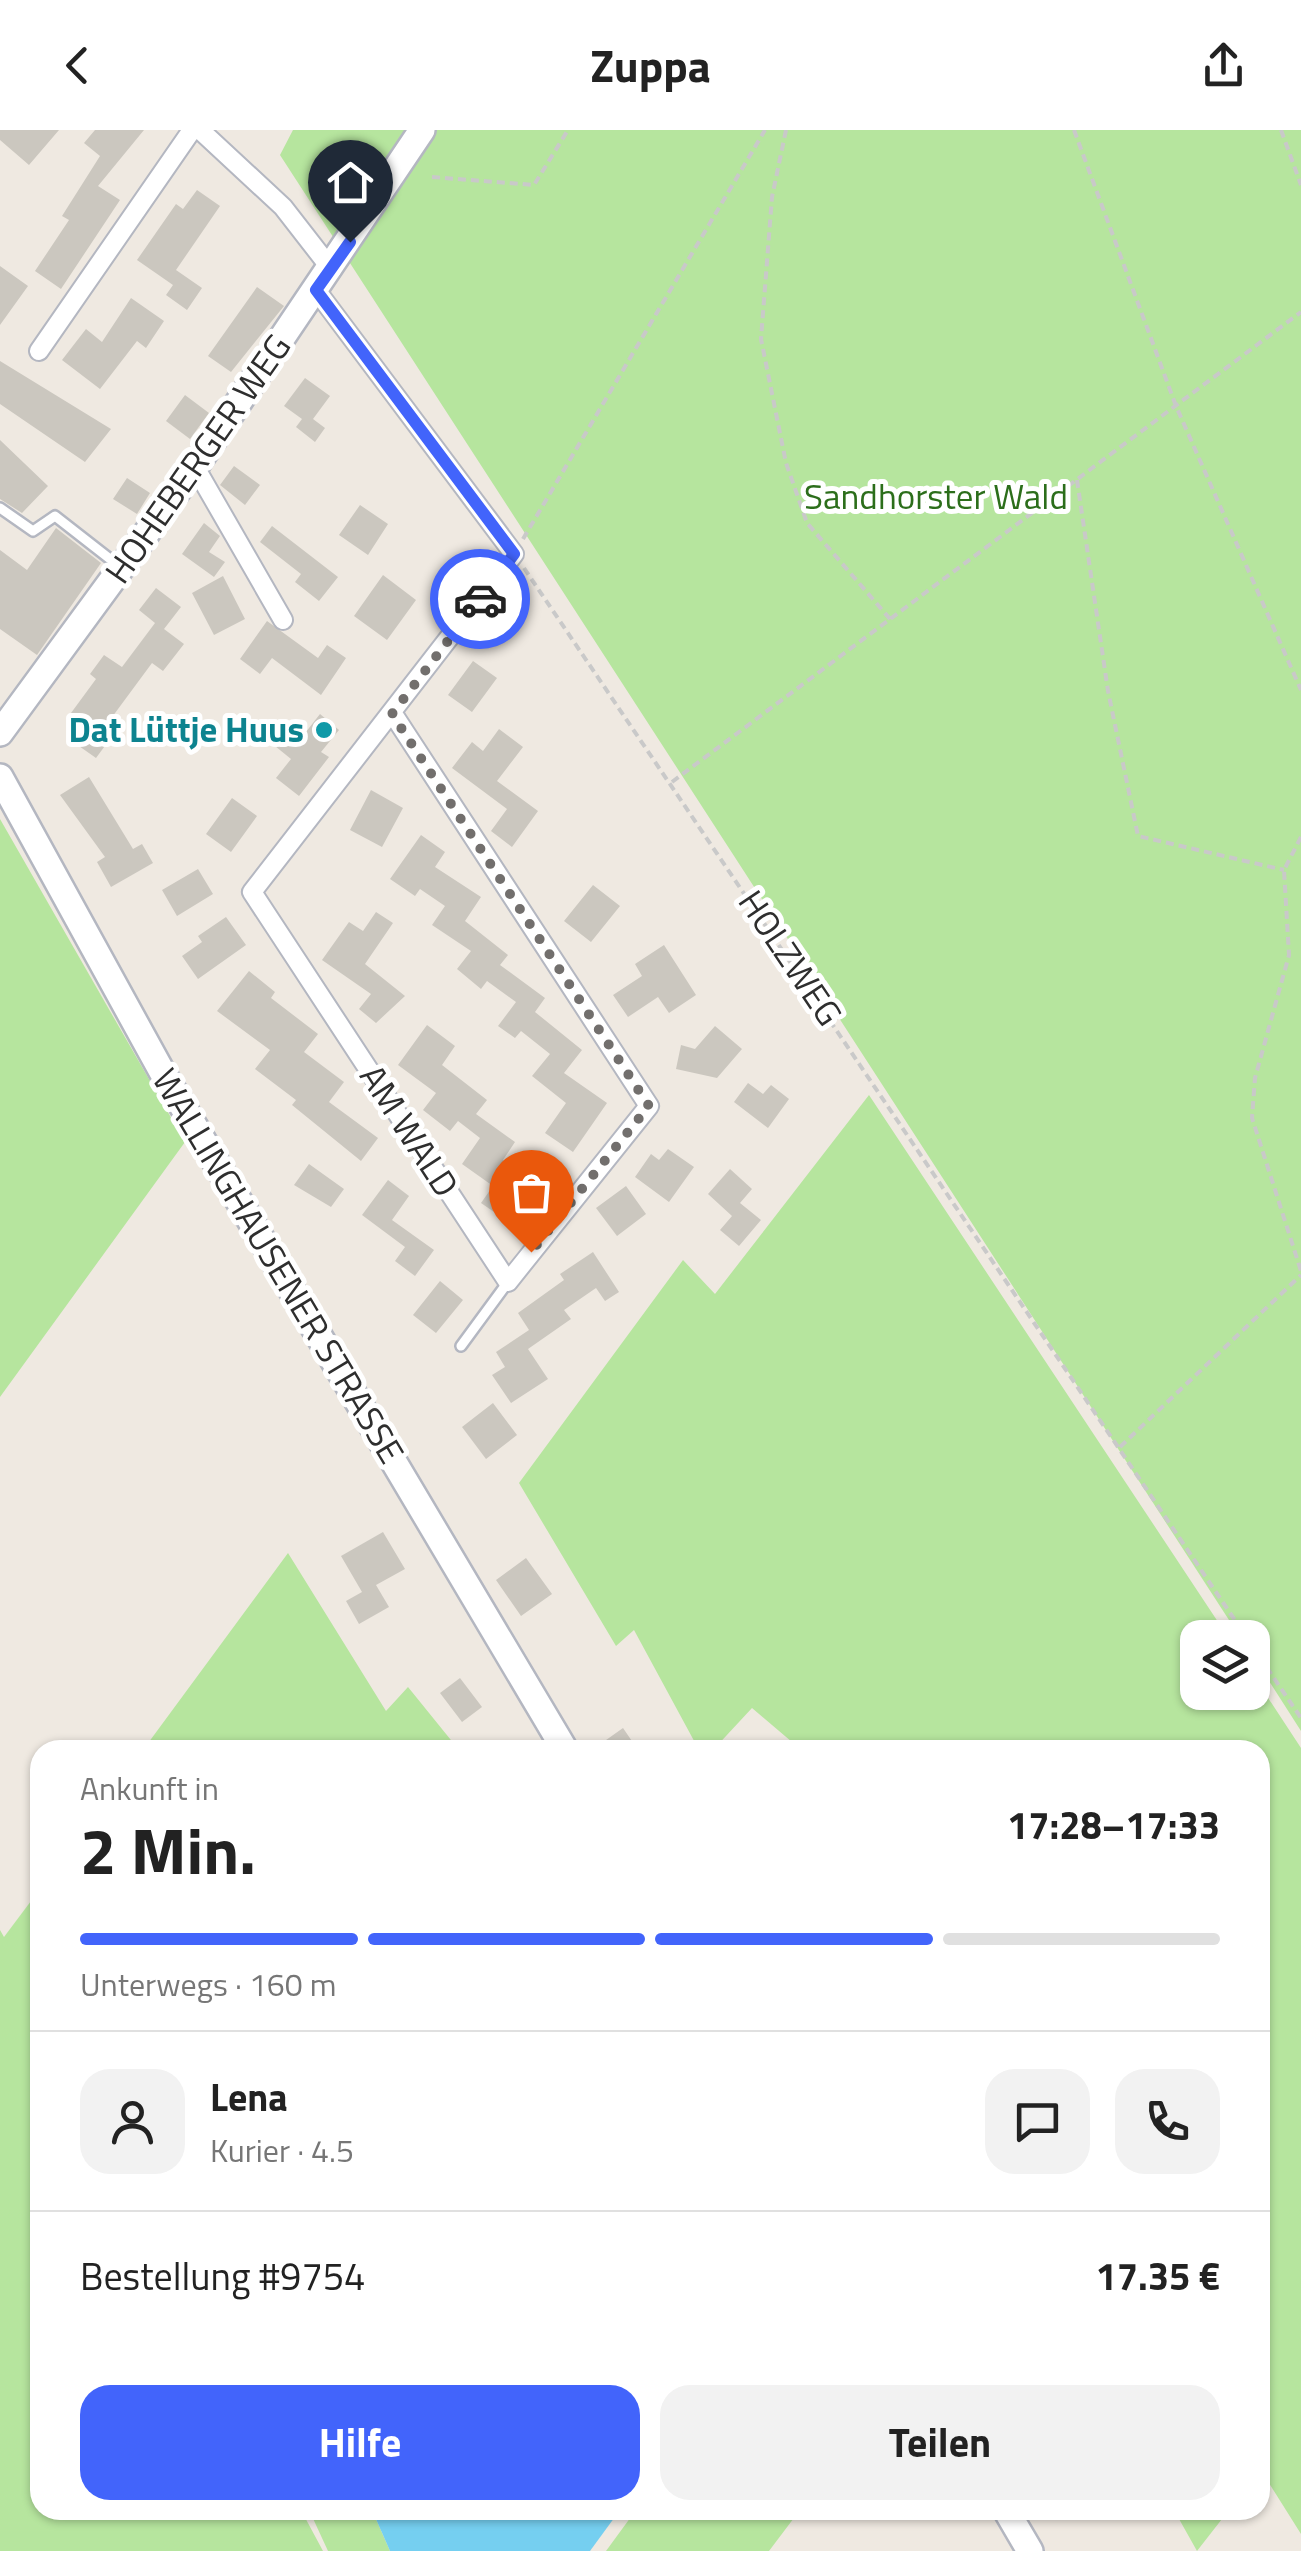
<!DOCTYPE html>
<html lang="de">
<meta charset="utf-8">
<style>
:root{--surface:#fff;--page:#f2f2f2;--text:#222;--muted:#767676;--line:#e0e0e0;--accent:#4264fb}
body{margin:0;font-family:"Titillium Web",sans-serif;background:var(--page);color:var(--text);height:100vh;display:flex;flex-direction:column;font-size:38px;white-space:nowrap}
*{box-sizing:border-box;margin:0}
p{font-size:32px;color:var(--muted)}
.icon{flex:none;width:55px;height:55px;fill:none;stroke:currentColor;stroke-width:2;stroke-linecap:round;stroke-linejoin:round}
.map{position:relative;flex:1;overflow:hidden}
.drawer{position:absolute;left:30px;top:1610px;width:1240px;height:780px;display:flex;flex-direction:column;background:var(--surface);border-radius:30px;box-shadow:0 2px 8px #0004}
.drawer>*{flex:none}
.fabs{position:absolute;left:1180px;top:1490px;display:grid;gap:20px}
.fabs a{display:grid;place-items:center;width:90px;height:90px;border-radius:20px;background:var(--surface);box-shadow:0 2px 8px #0004;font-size:50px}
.pin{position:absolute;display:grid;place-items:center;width:85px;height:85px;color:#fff;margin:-102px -42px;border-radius:50% 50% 50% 0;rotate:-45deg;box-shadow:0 0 10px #0007}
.pin .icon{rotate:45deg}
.courier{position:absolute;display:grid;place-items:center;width:100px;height:100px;margin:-50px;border:8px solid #4264fb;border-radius:50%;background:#fff;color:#222;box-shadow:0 2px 12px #0007}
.summary em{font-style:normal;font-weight:700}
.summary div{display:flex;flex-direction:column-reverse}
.summary{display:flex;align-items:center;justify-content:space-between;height:170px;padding:0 50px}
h1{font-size:65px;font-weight:700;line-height:75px}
.bar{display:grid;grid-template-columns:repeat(4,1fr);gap:15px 10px;align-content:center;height:120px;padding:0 50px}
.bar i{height:12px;border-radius:8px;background:var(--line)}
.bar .selected{background:var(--accent)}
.bar p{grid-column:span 4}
.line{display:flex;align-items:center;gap:25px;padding:0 50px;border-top:2px solid var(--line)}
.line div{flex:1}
.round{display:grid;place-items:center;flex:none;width:105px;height:105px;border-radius:30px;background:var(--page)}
.primary-button{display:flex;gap:20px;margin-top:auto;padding:20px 50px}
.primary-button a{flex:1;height:115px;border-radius:30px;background:var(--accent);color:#fff;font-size:40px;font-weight:700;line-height:115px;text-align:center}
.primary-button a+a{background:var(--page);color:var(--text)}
header{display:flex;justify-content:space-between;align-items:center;height:130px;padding:0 50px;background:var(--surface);font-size:45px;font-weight:700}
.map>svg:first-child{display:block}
.green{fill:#b6e59e}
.water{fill:#75cff0}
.building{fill:#cbc7bf}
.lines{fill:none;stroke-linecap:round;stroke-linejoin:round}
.lane-casing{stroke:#b4b7c1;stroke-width:14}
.street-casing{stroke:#b4b7c1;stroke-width:22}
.secondary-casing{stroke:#b4b7c1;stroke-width:30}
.path{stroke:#c9c9c9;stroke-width:4;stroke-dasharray:8 5;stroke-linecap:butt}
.lane{stroke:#fff;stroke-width:9}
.street{stroke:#fff;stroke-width:18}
.secondary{stroke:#fff;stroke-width:25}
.done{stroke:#726f6d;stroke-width:10;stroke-dasharray:0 18}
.route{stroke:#4264fb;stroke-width:12}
.culture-dot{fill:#0f9aa8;stroke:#fff;stroke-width:4}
.labels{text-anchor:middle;stroke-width:10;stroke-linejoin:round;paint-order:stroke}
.street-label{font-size:35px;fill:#2e2e2e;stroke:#fff}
.park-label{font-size:35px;fill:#2c6e1b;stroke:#fff}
.culture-label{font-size:35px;font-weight:bold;fill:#0d838f;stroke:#fff;text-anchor:end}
</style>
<header><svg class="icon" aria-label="back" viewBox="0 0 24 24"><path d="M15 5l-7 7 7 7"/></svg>Zuppa<svg class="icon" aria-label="share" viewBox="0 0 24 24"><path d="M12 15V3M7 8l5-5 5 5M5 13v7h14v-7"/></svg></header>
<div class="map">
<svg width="1301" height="2421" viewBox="0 0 1301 2421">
<rect width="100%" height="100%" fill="#efe9e1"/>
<path class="green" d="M293,0H1301V1601L1253,1526L1252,1508L1240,1507L280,25Z
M0,689L185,1012L0,1267Z
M869,965L1228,1507L1198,1508V1562H1252L1253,1545L1301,1618V2404L1260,2339V1620H786L792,1612L752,1578L713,1620H699L634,1500L616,1516L519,1353L683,1130L715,1164Z
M288,1423L386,1581L408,1557L459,1620H143Z
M40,1759V2380H301L323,2421H0V1800L4,1807Z
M313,2380H372L390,2421H328L310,2382Z
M636,2380H800L769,2421H606Z
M1174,2380H1229L1197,2421Z"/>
<path class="water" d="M372,2380H620L590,2421H390Z"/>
<path class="building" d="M0,0H59L29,35L0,10Z
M95,0H144L98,56L120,70L61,159L35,141L69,90L62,86L100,26L84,13Z
M197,60L220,76L176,140L202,158L187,180L166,165L173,155L137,130L176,74L183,79Z
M0,136L28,156L0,195Z
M257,157L284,176L231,242L208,226Z
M131,168L164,191L146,218L137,211L100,259L62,230L86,199L102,212Z
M0,231L111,299L85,332L0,274Z
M305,248L330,266L313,289L325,298L315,312L296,297L302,289L284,276Z
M185,265L209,283L190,309L166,291Z
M0,310L48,356L22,383L0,369Z
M234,336L260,355L245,375L220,355Z
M127,348L150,363L137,384L113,369Z
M360,375L388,394L368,425L339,405Z
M204,393L220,406L209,422L225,432L214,447L182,424Z
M272,396L338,447L319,471L295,452L301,444L260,412Z
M56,398L101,433L37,525L0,499V420L27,440Z
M383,445L416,470L387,510L354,486Z
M223,446L245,489L214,505L192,463Z
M156,458L181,477L164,499L184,514L163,541L152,533L104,598L113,605L96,628L69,609L82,590L71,583L96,549L90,544L104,525L122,537L155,493L139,480Z
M267,491L318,528L327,515L346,528L321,565L272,528L260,544L240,529Z
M473,531L497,548L472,582L448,565Z
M320,584L339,600L321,622L329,627L299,666L276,648L291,629L275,616L289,597L302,607Z
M499,599L523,617L497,651L538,681L512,717L491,701L507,679L452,638L472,612L483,621Z
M89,647L133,719L142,714L153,733L111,757L97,732L105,727L60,665Z
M371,660L403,678L382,717L350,700Z
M232,668L257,686L231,722L206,704Z
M421,705L445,722L435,737L481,767L465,791L508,825L500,835L545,868L535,882L582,920L564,943L607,973L573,1022L545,1003L566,973L532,946L550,924L521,901L515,908L498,896L516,872L487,851L481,859L457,839L471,821L432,795L445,776L420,759L415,766L390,749Z
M198,739L213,764L177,786L162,760Z
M593,755L620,776L591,812L564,791Z
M376,782L393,793L365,834L405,866L376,893L359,879L371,864L322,830L349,792L363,801Z
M226,787L246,815L198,849L182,826L202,812L198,806Z
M664,815L696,865L669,883L658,867L628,887L613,865L642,846L635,834Z
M249,841L275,862L271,868L318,904L304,922L344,952L329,972L378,1008L361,1031L292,975L296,970L255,939L270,920L217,881Z
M427,895L455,916L442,935L487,970L476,984L515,1012L503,1030L548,1061L520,1100L481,1073L493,1056L462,1034L480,1008L458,991L450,1001L423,980L436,963L398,935Z
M715,896L742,919L717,948L676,939L681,915L695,919Z
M748,953L763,964L771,955L789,969L768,998L734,972Z
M668,1019L694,1037L669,1072L635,1047L651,1024L659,1030Z
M309,1034L344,1059L331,1077L294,1055Z
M730,1039L752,1059L740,1073L761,1090L739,1116L720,1100L732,1086L708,1064Z
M388,1050L409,1066L392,1090L434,1120L415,1146L395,1131L405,1117L362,1085Z
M626,1056L646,1084L617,1106L596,1078Z
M593,1122L619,1162L605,1171L596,1158L564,1180L571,1189L528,1219L548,1249L511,1273L492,1245L505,1237L496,1222L529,1200L518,1183L564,1150L560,1144Z
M440,1151L463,1170L436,1203L413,1185Z
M493,1273L517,1305L486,1329L462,1297Z
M383,1402L405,1439L376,1455L389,1477L359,1494L346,1471L362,1462L341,1426Z
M526,1428L552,1464L521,1486L496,1450Z
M460,1548L482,1577L462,1592L440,1563Z
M623,1598L638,1620H592Z"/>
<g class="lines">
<g class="lane-casing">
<path id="lane" d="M0,378L33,401L55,386L119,436
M461,1216L508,1152"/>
</g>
<g class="street-casing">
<path id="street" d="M200,0L283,77L332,140
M316,160L514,424L252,762L508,1152L649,976L393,584
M39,221L192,0
M195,337L283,490"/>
</g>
<g class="secondary-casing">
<path id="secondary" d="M0,603L195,337L422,0
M0,647L161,940L565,1620
M1006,2380L1030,2421"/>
</g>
<path class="path" d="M786,0L772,67L761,209L786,333L807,393L890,489
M1074,0L1176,276L1301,560
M1281,0L1301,55
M432,47L534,55L568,0
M1077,350L1108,561L1138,706L1284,740
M523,409L765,0
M524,438L1247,1508
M672,652L1301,182
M1301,707L1284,740L1289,825L1255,948L1252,988L1301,1141
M1120,1317L1301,1145
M1252,1516L1301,1588"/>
<use href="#lane" class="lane"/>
<use href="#street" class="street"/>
<use href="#secondary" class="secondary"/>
</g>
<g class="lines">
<path class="done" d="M480,469L392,584L649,976L531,1122"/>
<path class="route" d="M350,112L316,160L514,424L480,469"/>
</g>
<circle class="culture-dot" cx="324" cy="600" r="10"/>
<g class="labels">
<g class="street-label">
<text transform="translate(198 329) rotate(-55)" y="12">HOHEBERGER WEG</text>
<text transform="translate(790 828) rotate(56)" y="12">HOLZWEG</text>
<text transform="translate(409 1001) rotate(57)" y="12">AM WALD</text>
<text transform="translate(278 1136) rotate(59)" y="12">WALLINGHAUSENER STRASSE</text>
</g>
<g class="park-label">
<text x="936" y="379">Sandhorster Wald</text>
</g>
<g class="culture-label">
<text x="304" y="612">Dat Lüttje Huus</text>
</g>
</g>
</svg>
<div class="fabs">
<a><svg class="icon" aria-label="layers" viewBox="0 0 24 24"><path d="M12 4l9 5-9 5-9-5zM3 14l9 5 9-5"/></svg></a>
</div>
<div class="pin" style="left:531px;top:1122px;background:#ea580c"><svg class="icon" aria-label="bag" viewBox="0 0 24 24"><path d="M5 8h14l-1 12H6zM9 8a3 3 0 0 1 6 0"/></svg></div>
<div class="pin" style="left:350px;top:112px;background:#1f2937"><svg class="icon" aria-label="home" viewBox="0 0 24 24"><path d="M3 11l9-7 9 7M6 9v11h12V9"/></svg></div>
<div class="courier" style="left:480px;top:469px"><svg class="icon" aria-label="car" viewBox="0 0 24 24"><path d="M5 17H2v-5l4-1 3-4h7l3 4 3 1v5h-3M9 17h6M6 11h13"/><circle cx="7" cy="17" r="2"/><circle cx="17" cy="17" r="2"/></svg></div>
<section class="drawer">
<div class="summary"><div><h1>2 Min.</h1><p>Ankunft in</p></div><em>17:28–17:33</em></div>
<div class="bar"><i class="selected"></i><i class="selected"></i><i class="selected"></i><i></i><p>Unterwegs · 160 m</p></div>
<div class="line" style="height:180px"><a class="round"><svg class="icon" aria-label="person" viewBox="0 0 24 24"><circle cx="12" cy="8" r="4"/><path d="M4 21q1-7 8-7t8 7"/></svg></a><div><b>Lena</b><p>Kurier · 4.5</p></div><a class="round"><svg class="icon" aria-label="chat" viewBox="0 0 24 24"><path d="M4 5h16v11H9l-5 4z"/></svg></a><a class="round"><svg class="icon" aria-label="phone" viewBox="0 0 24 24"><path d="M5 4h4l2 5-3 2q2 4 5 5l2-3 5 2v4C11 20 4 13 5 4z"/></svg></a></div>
<div class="line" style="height:130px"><div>Bestellung #9754</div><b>17.35 €</b></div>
<div class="primary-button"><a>Hilfe</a><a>Teilen</a></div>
</section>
</div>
